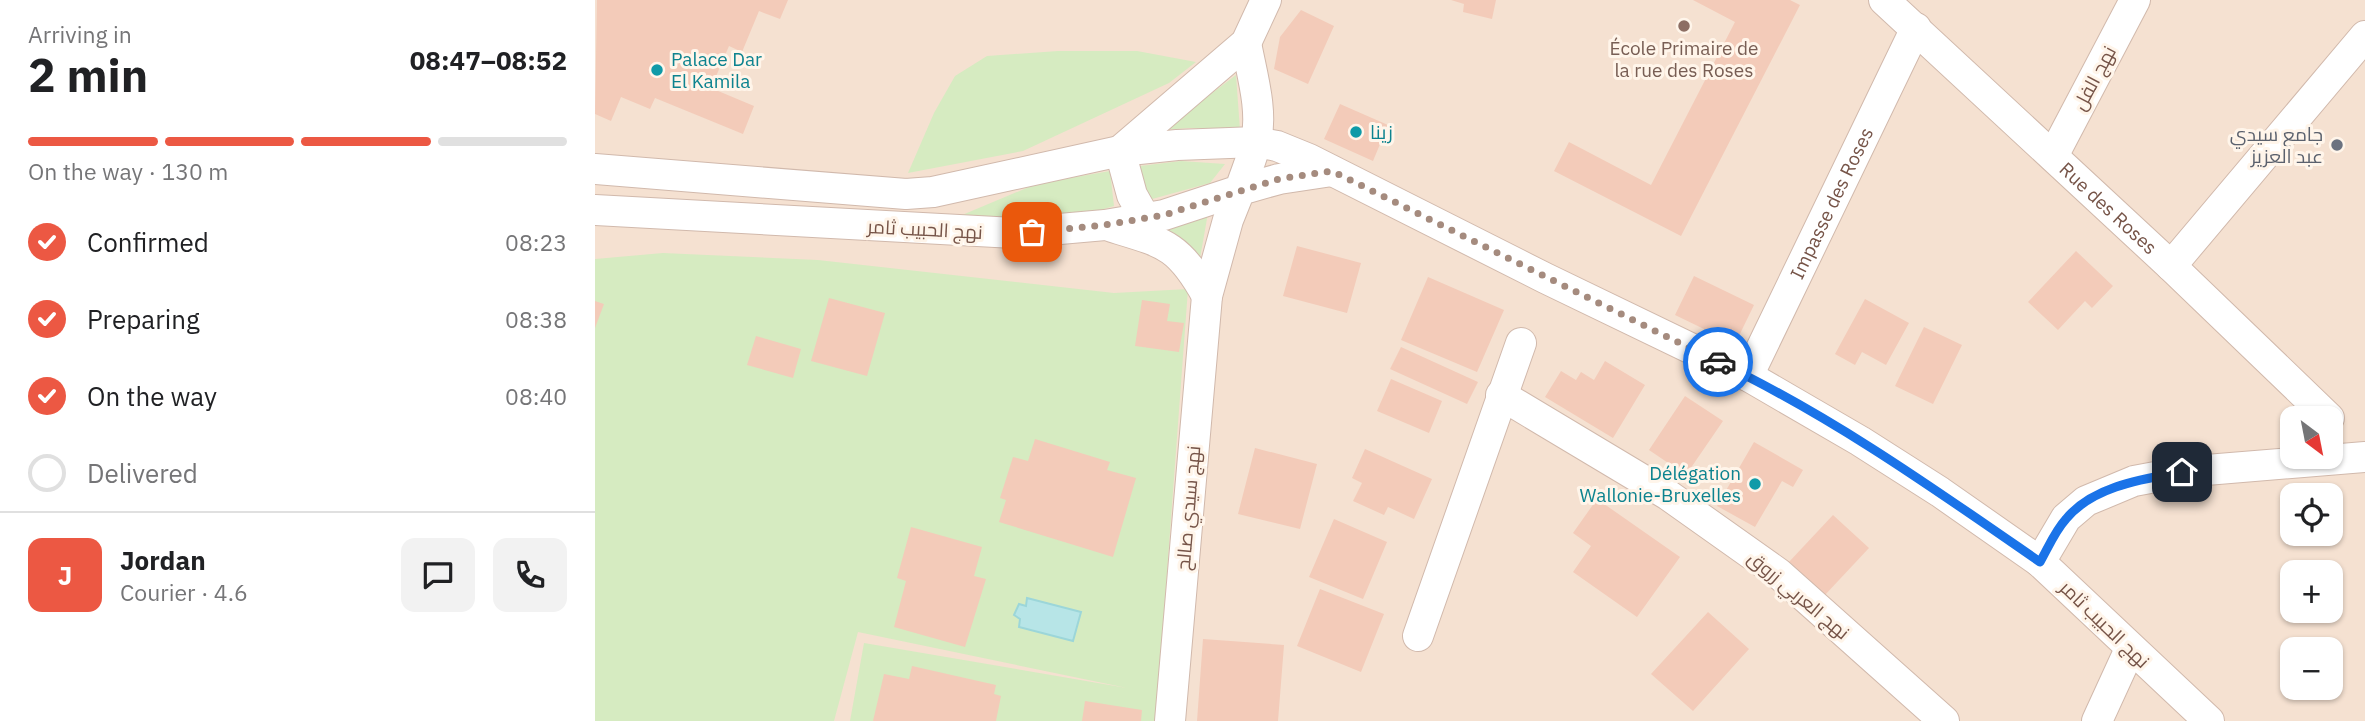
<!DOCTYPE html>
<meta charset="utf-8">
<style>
:root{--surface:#fff;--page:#f2f2f2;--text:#202124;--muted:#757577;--line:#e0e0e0;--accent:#ec5843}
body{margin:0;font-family:"IBM Plex Sans",Cairo,sans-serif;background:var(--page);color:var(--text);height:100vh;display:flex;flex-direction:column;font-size:26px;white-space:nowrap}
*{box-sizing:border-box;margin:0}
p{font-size:23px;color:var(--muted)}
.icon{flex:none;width:38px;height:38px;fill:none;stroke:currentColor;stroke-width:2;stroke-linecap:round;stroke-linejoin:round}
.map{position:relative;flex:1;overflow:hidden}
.drawer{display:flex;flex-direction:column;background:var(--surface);width:595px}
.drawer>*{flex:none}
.needle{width:46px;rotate:148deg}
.buttons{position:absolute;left:1685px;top:406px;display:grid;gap:14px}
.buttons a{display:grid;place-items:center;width:63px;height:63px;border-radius:14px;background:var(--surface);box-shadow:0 2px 5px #0004;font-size:35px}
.pin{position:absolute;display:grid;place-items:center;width:60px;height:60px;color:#fff;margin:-30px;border-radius:14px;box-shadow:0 4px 10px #0006}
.courier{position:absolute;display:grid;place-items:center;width:70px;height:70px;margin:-35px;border:5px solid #1a73e8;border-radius:50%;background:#fff;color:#222;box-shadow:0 2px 9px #0007}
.headline em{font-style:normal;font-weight:700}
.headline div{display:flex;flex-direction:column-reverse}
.headline{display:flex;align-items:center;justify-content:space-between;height:119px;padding:0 28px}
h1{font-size:46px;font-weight:700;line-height:52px}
.bar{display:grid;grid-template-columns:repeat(4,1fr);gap:10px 7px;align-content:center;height:84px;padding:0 28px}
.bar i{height:9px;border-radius:5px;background:var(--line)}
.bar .current{background:var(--accent)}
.bar p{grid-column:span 4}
.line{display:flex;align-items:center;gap:18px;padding:0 28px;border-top:2px solid var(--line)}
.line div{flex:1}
.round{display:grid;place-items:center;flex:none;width:74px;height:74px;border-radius:14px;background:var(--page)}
ol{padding:0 28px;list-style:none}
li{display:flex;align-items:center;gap:21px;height:77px}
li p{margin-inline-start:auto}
li .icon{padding:7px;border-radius:50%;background:var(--accent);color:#fff;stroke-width:4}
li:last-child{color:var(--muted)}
li i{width:38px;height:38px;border:4px solid var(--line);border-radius:50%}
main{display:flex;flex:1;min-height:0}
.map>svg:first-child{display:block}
.residential{fill:#f5e1d1;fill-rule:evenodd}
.green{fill:#d6ebc1}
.water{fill:#b7e5e7;stroke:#9cd6d9;stroke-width:2}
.building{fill:#f3cbb9}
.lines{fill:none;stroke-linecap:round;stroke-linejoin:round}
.minor-casing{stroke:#d1b9ac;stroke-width:32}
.minor{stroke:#fff;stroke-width:30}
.done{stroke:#a58b7e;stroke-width:7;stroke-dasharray:0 12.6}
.route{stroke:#1a73e8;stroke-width:9}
.education-dot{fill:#8d6e63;stroke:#fff5ea;stroke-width:2.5}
.culture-dot{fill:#0f9aa8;stroke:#fff5ea;stroke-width:2.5}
.worship-dot{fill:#6b7280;stroke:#fff5ea;stroke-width:2.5}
.labels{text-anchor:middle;stroke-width:6;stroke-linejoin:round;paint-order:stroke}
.education-label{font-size:19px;fill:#785e54;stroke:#fff5ea}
.culture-label{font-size:19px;fill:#0d838f;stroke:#fff5ea;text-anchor:start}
.street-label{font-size:19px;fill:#765448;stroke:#fff5ea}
.worship-label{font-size:19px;fill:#5b616d;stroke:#fff5ea;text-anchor:end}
</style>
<main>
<section class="drawer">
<div class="headline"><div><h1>2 min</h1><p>Arriving in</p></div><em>08:47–08:52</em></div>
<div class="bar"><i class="current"></i><i class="current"></i><i class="current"></i><i></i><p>On the way · 130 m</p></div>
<ol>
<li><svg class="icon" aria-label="check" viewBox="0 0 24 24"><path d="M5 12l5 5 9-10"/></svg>Confirmed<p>08:23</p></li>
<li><svg class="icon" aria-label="check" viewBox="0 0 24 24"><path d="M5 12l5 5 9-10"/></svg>Preparing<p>08:38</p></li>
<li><svg class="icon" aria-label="check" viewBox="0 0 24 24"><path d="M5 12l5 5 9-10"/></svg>On the way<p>08:40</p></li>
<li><i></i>Delivered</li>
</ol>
<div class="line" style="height:126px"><b class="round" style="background:var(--accent);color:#fff">J</b><div><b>Jordan</b><p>Courier · 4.6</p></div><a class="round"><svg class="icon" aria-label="chat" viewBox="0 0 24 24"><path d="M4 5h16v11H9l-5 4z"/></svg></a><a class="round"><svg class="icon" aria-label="phone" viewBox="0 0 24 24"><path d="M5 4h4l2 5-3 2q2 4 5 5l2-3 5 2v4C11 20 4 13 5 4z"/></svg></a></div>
</section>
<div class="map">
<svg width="1770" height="721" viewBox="0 0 1770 721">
<rect width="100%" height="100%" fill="#fdf0e3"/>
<path class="residential" d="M0,0H1770V721H0ZM1698,418H1736V457H1698ZM1698,495H1736V534H1698ZM1698,572H1736V611H1698ZM1698,649H1736V688H1698Z"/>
<path class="green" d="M463,51H542L601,62L574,83L428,151L313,173L339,113L360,76L392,56Z
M641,75L645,130L594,128L568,130Z
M586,161L630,164L615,183L550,201L545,166Z
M515,171L519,206C467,223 414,221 360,218L441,184Z
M613,213L604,264L568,230Z
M68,253L223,260L519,293L593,289L561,721H255L269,643L532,688L263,632L239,721H0V259Z"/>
<path class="water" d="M432,598L486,612L478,641L424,627L425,619L419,615L424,604L431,606Z"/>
<path class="building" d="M2,0H193L185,19L164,11L147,52L134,46L116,88L159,106L148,134L60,98L55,109L26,97L16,121L0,114Z
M856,0H901L897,19L868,12L869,4Z
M1098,0H1195L1205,5L1086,236L959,171L974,142L1056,185L1140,22Z
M706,10L739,26L713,84L679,69L685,37Z
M745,104L793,125L778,161L729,139Z
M702,246L766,263L752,313L688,296Z
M1481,251L1518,286L1497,308L1490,301L1463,330L1433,302Z
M1099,276L1159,305L1140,344L1080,315Z
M833,277L909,310L882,372L806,340Z
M234,298L290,313L272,376L216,361Z
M1270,299L1314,323L1291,365L1267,352L1260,365L1240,354Z
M547,300L575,304L572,321L589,323L584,352L540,346Z
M0,301L9,304L0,328Z
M1329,327L1367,345L1338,404L1300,386Z
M161,336L206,349L198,378L152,365Z
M806,347L883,382L872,404L795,369Z
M1010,361L1050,385L1018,438L950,397L966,371L981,380L986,372L999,380Z
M796,379L847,401L834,433L782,411Z
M1090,396L1128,421L1091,475L1054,450Z
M440,439L515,462L512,470L541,478L518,557L404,522L411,500L405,498L418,457L433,461Z
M1159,442L1208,470L1198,487L1187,481L1160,527L1122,506Z
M660,448L722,464L705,529L643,514Z
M770,449L837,479L819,519L793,507L789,515L758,501L767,483L757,478Z
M1002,499L1085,557L1042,617L978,572L996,546L978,533Z
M1238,515L1274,548L1229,596L1193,563Z
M739,519L792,542L768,599L714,577Z
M316,527L387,547L379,576L391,579L370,647L299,627L311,581L302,578Z
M725,589L789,614L766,672L702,646Z
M1113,612L1154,649L1098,711L1056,674Z
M608,639L689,645L683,721H602Z
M317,666L401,685L399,694L406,696L401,721H278L289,674L314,679Z
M490,701L547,710L546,721H487Z"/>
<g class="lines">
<g class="minor-casing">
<g id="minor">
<path id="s1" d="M1289,0L1576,266L1734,418"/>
<path d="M1458,156L1540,0"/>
<path d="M0,169L311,194L338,192L525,151L582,145L661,142L682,146L714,159L950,278L1153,376L1265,441L1345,492L1445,562L1614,721"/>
<path d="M0,210L419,233L510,225L569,215L645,190C650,174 657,159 661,142C668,110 657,75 651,43"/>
<path d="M550,218L537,195L525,151L651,43L671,0"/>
<path d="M517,227C570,243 584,245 612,296"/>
<path d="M1576,266L1770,36"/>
<path id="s2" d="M1153,376L1321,28"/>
<path d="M906,395L1073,495L1183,573L1349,721"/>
<path d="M1445,562L1471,518L1491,501L1539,481L1587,472L1770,457"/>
<path d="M823,636L926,343"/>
<path d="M575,721L612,296L633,220L645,190L684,179L737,171"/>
<path d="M1502,721L1535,649"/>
</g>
</g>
<use href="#minor" class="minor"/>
</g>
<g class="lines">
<path class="done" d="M437,232L510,225L569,215L684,179L737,171L1123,362"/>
<path class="route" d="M1123,362C1237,416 1341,490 1445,562C1453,548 1460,531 1471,519C1498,486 1548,479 1587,472"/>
</g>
<circle class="education-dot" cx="1089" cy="26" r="7"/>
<g class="culture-dot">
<circle cx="62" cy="70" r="7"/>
<circle cx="761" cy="132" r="7"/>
<circle cx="1160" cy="484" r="7"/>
</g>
<circle class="worship-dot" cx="1742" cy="145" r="7"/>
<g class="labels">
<g class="education-label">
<text x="1089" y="55">École Primaire de<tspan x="1089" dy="22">la rue des Roses</tspan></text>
</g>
<g class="culture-label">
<text x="76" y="66">Palace Dar<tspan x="76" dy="22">El Kamila</tspan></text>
<text x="775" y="139">زينا</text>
<text x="1146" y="480" text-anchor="end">Délégation<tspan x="1146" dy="22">Wallonie-Bruxelles</tspan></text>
</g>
<g class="street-label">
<text transform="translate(1499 78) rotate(-62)" y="7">نهج الفل</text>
<text dy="7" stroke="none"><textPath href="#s2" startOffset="192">Impasse des Roses</textPath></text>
<text dy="7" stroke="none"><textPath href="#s1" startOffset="306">Rue des Roses</textPath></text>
<text transform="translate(330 229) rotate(3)" y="7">نهج الحبيب ثامر</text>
<text transform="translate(593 508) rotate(-85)" y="7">نهج سيدي صالح</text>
<text transform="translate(1204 595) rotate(40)" y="7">نهج العربي زروق</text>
<text transform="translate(1510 624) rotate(44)" y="7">نهج الحبيب ثامر</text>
</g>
<g class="worship-label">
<text x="1728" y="141">جامع سيدي<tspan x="1728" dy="22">عبد العزيز</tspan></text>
</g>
</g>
</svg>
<div class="buttons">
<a><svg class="needle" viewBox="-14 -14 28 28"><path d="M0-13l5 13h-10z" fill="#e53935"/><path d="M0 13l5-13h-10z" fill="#757577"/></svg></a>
<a><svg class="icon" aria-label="locate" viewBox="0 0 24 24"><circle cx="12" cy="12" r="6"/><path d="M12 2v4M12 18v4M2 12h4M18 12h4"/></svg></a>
<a>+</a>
<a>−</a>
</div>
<div class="pin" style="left:437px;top:232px;background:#ea580c"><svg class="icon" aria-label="bag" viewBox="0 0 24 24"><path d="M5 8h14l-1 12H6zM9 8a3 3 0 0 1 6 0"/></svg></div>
<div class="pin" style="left:1587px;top:472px;background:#1f2937"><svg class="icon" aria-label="home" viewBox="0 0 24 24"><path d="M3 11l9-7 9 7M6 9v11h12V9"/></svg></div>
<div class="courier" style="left:1123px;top:362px"><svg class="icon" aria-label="car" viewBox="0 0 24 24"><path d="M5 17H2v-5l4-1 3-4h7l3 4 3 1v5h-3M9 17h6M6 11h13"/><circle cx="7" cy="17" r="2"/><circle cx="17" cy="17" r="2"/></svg></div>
</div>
</main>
